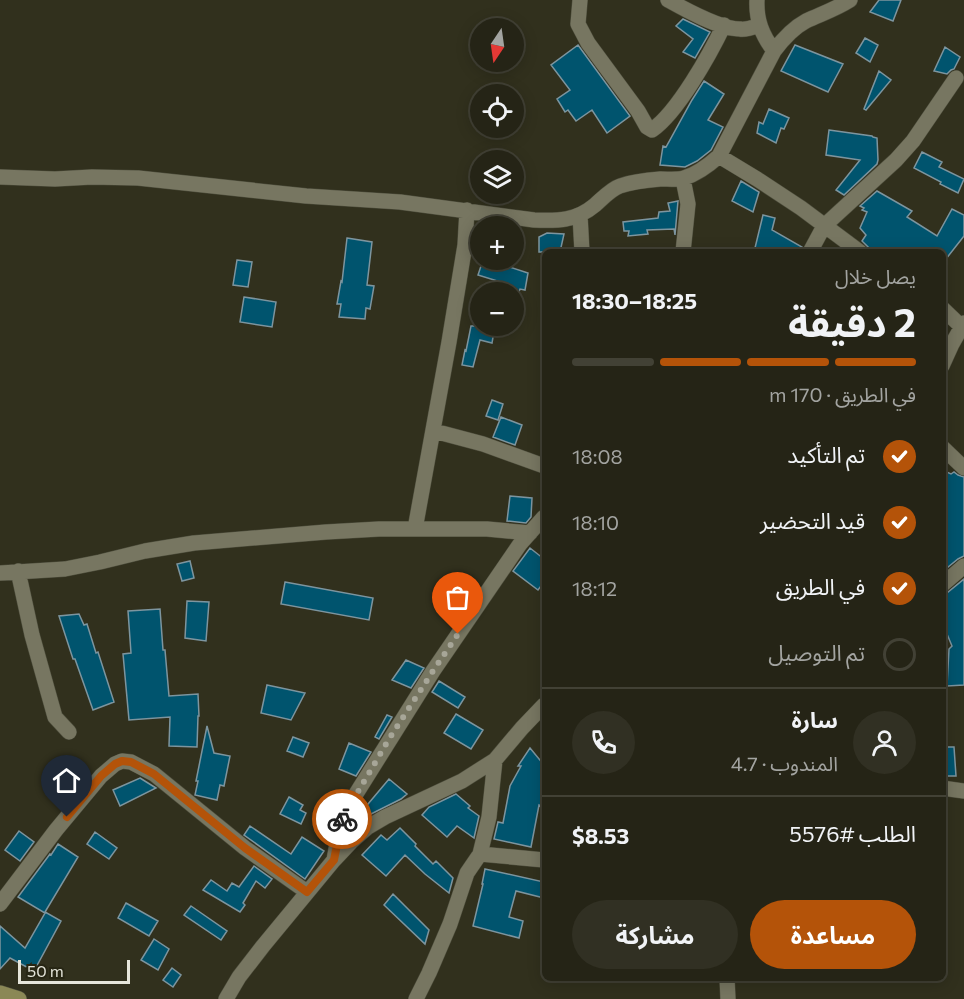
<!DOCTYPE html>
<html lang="ar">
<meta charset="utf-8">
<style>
:root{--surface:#252416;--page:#313023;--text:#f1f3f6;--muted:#a3a4a1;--line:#424135;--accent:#b45309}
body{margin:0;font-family:Commissioner,"Noto Sans Arabic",sans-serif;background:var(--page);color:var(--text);direction:rtl;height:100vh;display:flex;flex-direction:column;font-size:22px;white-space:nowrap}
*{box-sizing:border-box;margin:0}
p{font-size:20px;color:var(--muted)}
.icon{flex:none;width:33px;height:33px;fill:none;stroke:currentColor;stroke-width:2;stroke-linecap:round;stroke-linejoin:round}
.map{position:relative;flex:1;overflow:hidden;direction:ltr}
.sheet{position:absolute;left:542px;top:249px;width:404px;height:732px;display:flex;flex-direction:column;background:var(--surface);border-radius:9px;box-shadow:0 3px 15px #0003,0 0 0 2px var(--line);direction:rtl}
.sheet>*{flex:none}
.needle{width:39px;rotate:193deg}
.tools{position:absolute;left:470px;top:18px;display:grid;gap:12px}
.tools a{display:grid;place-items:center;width:54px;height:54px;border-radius:50%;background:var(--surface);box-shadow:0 3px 15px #0003,0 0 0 2px var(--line);font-size:30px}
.scale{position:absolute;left:18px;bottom:15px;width:112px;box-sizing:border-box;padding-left:6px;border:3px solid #e6e6db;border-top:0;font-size:16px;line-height:21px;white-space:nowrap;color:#e6e6db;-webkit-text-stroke:4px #272614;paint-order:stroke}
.pin{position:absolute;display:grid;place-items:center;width:51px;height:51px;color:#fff;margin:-62px -26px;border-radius:50% 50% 50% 0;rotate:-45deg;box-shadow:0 0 6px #0007}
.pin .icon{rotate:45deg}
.courier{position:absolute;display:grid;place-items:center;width:60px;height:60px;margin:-30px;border:4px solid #b45309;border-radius:50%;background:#fff;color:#222;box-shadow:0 2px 8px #0007}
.overview em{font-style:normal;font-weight:700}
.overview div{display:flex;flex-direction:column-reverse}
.overview{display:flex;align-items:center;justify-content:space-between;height:102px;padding:0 30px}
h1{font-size:39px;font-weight:700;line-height:45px}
.bar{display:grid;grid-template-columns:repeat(4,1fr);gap:9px 6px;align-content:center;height:72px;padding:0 30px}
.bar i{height:8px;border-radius:4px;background:var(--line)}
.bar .on{background:var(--accent)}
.bar p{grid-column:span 4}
.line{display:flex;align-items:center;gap:15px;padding:0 30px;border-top:2px solid var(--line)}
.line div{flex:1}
.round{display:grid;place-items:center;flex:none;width:63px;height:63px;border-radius:32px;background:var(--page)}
ol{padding:0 30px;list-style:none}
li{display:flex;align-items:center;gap:18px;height:66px}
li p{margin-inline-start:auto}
li .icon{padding:6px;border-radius:50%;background:var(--accent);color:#fff;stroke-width:4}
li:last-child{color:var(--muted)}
li i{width:33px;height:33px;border:3px solid var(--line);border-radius:50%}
.action{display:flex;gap:12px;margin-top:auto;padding:12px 30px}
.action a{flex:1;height:69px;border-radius:36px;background:var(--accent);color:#fff;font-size:24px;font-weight:700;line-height:69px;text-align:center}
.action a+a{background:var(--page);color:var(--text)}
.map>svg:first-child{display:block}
.building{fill:#00546e;stroke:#7d959f;stroke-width:1.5}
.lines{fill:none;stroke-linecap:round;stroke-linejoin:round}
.street-casing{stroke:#4e4e3d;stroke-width:16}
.secondary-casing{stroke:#4e4e3d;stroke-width:16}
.street{stroke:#777661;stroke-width:15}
.secondary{stroke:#8b8856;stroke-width:15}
.done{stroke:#a7a698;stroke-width:6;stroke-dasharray:0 10.8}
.route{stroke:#b45309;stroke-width:8}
</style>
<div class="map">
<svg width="964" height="999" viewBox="0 0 964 999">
<rect width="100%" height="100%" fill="#31301d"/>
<path class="building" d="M879,0H901L893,21L870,12Z
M683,19L710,32L695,58L683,52L693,39L676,26Z
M865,38L878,45L870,62L856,53Z
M578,45L630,116L607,133L592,110L576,121L568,110L565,112L557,99L570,90L551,65Z
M795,45L843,64L828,92L781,71Z
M945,47L960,57L954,69L951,70L947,74L934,71Z
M879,71L891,80L866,110L864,109Z
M704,81L724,94L708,120L723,127L711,150L697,161L685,167L660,165L663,146L666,147L692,100Z
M769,109L789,118L784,129L781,128L776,143L757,133L759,122L763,124Z
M829,130L872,136L873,137L877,138L878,160L877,164L844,195L836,190L860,160L826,155Z
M922,152L942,162L939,167L964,179L958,193L940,184L941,182L914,168Z
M741,181L759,192L753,212L732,201Z
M877,191L912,211L907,217L937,236L952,209L964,215V236L942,264V252H870L869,248L862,241L866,235L860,228L867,212L862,210L864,208L860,206Z
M678,201L675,235L674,229L647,230L648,234L628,236L629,231H624L623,222L658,218L659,212L670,211L668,203Z
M763,215L775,218L772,230L802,247L800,252H754Z
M547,233L564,234L560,252H539V237Z
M347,238L372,242L367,285L374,286L370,309L366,308L365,319L339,317L341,304H337L341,281L342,282Z
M237,260L252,262L248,287L233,285Z
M483,260H488L528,273L525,290L520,289L519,292H502L504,283L478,275Z
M244,297L276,302L272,327L240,322Z
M471,326H495L492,343L480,340L473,367L462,365L465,350L466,351Z
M492,400L503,404L498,420L486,416Z
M501,417L522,425L515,445L493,437Z
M942,470L951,474L954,472L958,475L964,477V556L958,559L942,572Z
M510,496L532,498L531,517L526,523L507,521Z
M530,548L544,559V582L538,590L513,571Z
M190,561L194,578L182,581L177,564Z
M964,579V685L947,686L949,649L952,646L942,622V595L948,592Z
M285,582L373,598L369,620L281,604Z
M187,601L209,602L206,641L185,638Z
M160,609L163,650H165L169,696L198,694L199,716H198L197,747L169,746L170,717L129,720L123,654L131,653L128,611Z
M79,614L84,625L87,624L96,653L98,652L114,702L93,710L75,659H73L59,616Z
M406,660L424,668L411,688L392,680Z
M439,681L465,697L458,708L432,692Z
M267,685L305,693L291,720L261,713Z
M456,714L483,730L471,749L444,733Z
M387,715L392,717L379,739L375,737Z
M207,726L214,753L230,756L224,786L220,785L217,800L195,795L198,781H196Z
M293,737L309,743L303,757L287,751Z
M349,743L371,752L356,776L339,769Z
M942,747H954L956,776H942Z
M530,748L544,765V808L539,805L531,847L494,839L498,822L503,823L510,786L521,766H518Z
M140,778L156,788L120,806L113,790Z
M389,779L407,794L401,799L369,815L363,810Z
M456,794L470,806L468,808L479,816L474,838L457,826L447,837L422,815L429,807Z
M289,797L303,805L300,810L306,813L301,824L280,814Z
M250,826L291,854L302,837L324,851L305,879L244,835Z
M400,828L416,844L415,846L433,864L436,861L453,878L449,893L425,874L405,855L386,876L362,855L381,835L387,840Z
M19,831L34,842L20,861L5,850Z
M95,832L117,848L109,859L87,844Z
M58,844L78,857L45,912L61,921L34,971L10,958L0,969V926L25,948L45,913L18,897L50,854L51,855Z
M254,866L272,879L265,888L256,881L243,903L245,905L240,912L203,890L211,880L227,891L232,883L239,887Z
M485,869L544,882V898L516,891L509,917L523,921L519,938L473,926L483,884H482Z
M393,894L429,930L425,944L384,905Z
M126,903L158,921L149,936L118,918Z
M191,906L227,931L221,940L184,915Z
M154,939L169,949L158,970L141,960Z
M172,968L181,975L173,987L163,980Z"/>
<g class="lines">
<g class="street-casing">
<path id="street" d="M580,0L578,24L588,43L638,111L647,127L652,130C678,112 710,54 724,25
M668,0C686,10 720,29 740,29C747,30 754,27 760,25
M757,0C756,20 762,35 774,51
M719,156L774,51C783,39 793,28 806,21C821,14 836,9 850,0
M0,177L55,179L92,177L138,178L306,196L400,202L534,220C558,221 576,221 595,205C603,198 611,189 620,186C634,181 648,180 661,179C669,179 677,180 684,178C697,174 709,165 719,156L757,179L801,208L860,252
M683,179L688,204L683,252
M580,215L582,252
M810,252L824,226L896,160L913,141L956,78
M942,308L964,329
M942,366L952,344L964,323
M434,431L483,444L544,466
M942,447L964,468
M415,529L449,342L465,245L467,210
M18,571L32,635L55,717L69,732
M0,573L65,569L100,562L145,551L194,543L326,532L379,529H487L530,533
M942,585L964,566
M942,788L964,791
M480,854L544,860
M334,860L351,842L368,827L385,817L462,781L495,760L522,728L544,705
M0,904L56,830L101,776L115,764L122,761L131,762L154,774L245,848L307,892
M727,978L728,999
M226,999L239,977L263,946L334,860L341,821L344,813L433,671L520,544L544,517
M416,999L429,973L450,924L467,873L480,854L489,817L495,760"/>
</g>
<g class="secondary-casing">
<path id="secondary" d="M0,993L19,999"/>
</g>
<use href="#street" class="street"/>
<use href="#secondary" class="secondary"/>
</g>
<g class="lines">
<path class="done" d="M342,819L389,739L433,671L458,634"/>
<path class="route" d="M67,817L101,776L115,764L122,761L131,762L154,774L245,848L307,892L334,860L342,819"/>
</g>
</svg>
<div class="tools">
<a><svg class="needle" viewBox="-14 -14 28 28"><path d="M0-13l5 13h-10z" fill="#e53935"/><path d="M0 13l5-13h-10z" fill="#a3a4a1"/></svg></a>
<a><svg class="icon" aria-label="locate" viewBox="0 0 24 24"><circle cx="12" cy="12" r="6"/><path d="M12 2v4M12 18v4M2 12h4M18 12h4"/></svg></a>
<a><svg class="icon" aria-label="layers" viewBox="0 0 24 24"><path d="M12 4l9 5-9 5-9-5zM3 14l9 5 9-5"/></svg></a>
<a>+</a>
<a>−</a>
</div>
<div class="scale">50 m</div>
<div class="pin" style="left:458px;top:634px;background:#ea580c"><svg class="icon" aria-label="bag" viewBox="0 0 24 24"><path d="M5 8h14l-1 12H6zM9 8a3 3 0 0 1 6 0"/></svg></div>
<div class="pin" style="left:67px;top:817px;background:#1f2937"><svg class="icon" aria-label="home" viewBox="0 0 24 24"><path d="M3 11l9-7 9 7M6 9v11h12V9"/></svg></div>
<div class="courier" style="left:342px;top:819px"><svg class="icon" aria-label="bike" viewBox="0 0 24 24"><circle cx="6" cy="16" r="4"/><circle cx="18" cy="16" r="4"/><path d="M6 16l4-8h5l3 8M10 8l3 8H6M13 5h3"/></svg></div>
<section class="sheet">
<div class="overview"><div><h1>2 دقيقة</h1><p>يصل خلال</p></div><em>18:25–18:30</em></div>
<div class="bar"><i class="on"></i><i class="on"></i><i class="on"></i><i></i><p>في الطريق · 170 m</p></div>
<ol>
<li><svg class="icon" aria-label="check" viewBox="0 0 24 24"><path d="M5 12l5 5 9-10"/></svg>تم التأكيد<p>18:08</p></li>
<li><svg class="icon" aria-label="check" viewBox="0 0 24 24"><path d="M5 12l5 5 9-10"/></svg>قيد التحضير<p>18:10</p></li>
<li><svg class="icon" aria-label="check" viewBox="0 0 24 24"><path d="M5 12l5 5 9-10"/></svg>في الطريق<p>18:12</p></li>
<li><i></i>تم التوصيل</li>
</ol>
<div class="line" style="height:108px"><a class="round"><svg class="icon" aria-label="person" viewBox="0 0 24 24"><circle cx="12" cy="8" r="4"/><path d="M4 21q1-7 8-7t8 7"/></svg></a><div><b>سارة</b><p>المندوب · 4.7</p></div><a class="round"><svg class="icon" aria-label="phone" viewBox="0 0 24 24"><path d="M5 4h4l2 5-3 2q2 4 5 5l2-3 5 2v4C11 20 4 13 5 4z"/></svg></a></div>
<div class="line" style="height:78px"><div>الطلب #5576</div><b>$8.53</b></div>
<div class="action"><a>مساعدة</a><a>مشاركة</a></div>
</section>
</div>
